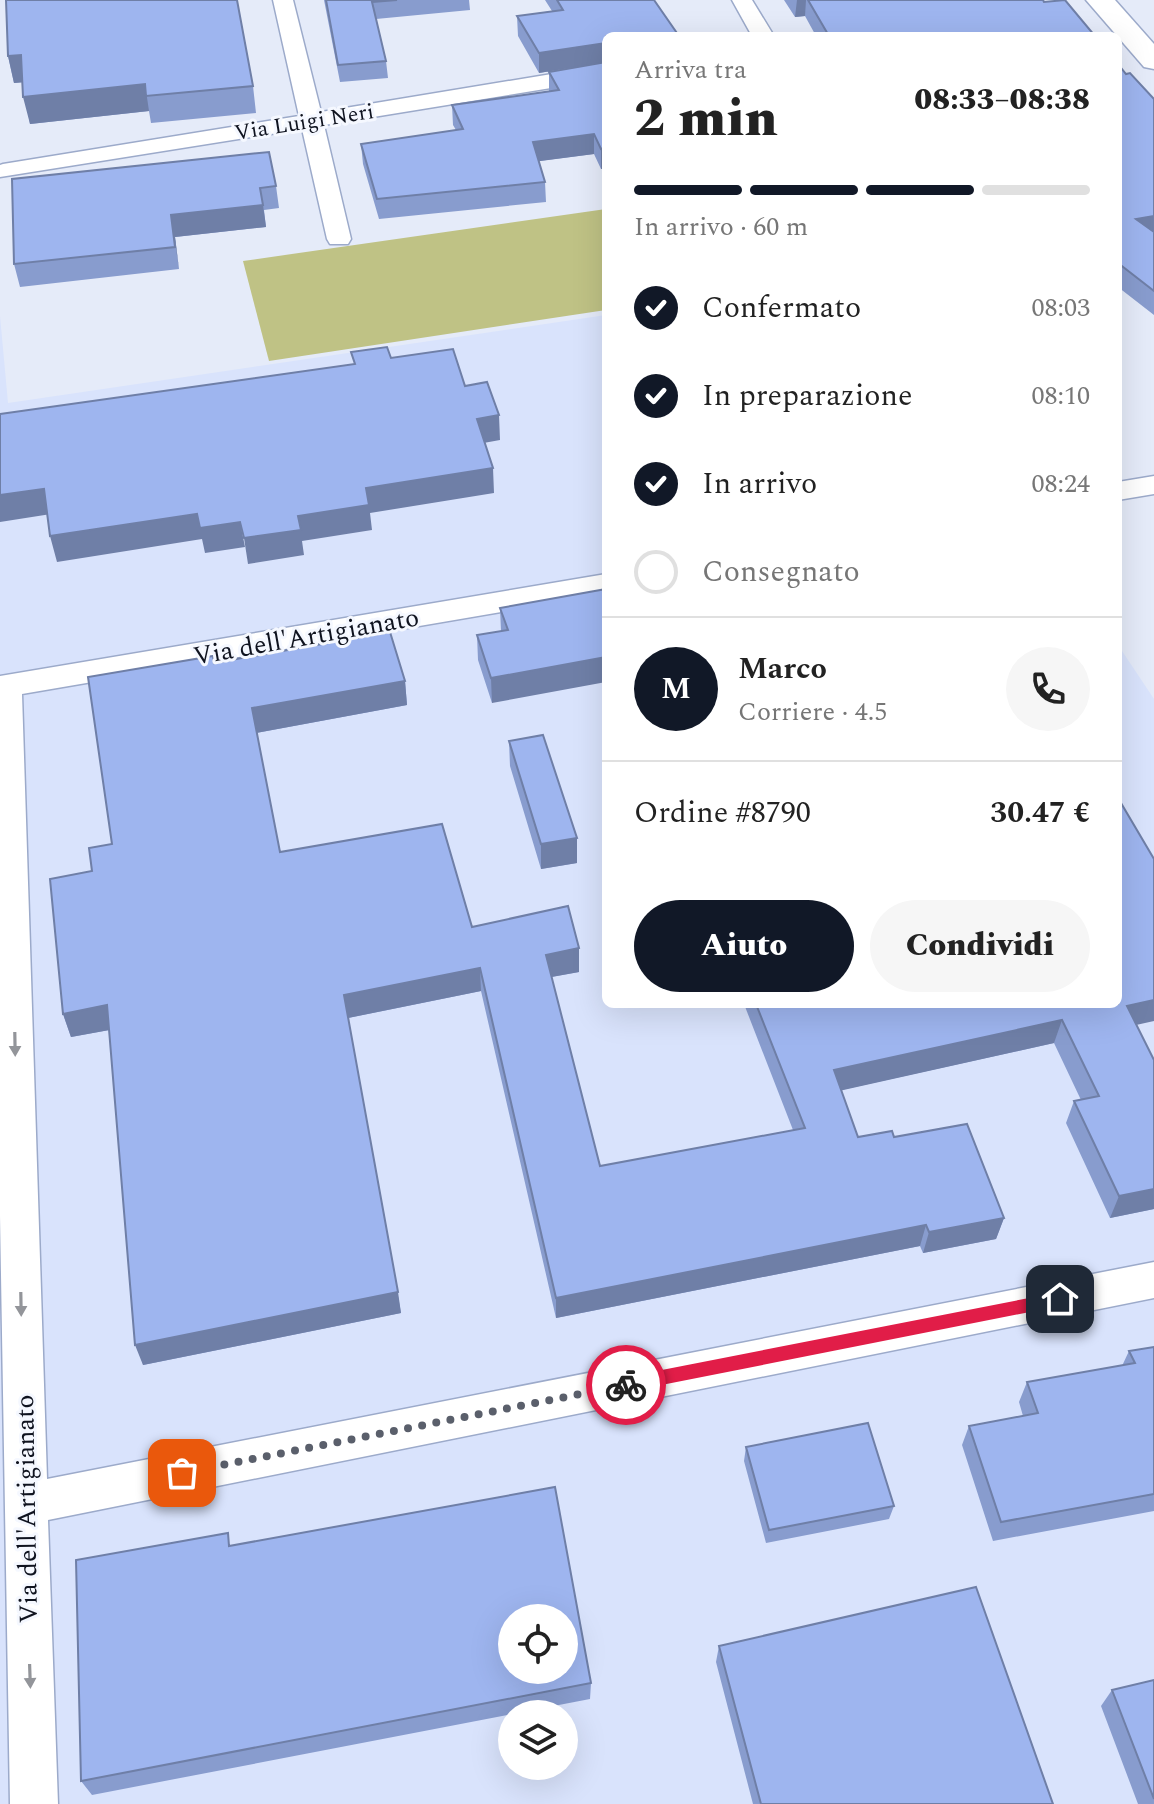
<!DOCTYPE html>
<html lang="it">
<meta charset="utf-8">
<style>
:root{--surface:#fff;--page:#f6f6f6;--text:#222;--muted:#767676;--line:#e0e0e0;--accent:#111827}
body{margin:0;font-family:Spectral,serif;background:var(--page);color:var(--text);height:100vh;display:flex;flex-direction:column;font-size:30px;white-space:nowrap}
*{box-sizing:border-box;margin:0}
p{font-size:26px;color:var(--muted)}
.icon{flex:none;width:44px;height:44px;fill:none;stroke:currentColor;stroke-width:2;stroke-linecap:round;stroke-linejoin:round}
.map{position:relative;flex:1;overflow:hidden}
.sheet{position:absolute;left:602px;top:32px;width:520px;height:976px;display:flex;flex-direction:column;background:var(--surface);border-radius:12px;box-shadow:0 8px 32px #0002}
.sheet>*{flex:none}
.buttons{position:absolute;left:498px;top:1604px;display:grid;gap:16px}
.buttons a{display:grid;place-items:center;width:80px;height:80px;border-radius:50%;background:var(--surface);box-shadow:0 8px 32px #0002;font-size:40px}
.pin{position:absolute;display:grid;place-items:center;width:68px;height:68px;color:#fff;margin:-34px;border-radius:16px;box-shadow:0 4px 12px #0006}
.courier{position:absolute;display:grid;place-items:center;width:80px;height:80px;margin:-40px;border:6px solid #e11d48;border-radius:50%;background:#fff;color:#222;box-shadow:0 2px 10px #0007}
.summary em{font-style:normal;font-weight:800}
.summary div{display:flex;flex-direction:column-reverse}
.summary{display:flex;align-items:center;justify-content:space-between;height:136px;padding:0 32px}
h1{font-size:52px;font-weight:800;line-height:60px}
.bar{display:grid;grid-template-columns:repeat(4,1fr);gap:12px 8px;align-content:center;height:96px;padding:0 32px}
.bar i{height:10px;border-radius:6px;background:var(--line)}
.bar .active{background:var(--accent)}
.bar p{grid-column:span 4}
.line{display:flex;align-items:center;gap:20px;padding:0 32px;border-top:2px solid var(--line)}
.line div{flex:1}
.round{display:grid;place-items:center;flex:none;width:84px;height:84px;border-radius:42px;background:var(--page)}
ol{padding:0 32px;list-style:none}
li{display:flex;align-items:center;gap:24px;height:88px}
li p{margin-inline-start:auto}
li .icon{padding:8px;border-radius:50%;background:var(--accent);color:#fff;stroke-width:4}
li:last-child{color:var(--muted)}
li i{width:44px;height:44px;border:4px solid var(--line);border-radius:50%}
.action{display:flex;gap:16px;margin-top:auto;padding:16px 32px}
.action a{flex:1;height:92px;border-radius:48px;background:var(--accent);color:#fff;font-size:32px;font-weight:800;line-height:92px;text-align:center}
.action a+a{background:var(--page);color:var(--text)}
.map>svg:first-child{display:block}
.built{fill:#d9e3fc;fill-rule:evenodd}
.green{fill:#bfc285}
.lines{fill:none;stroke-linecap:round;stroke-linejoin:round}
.street-casing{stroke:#9caaca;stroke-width:3}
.primary-casing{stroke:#9caaca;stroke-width:3}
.street{fill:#fff;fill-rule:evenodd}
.primary{fill:#fff;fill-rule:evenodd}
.wall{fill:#889cce}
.shaded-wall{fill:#6f7fa7}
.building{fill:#9eb5ef;stroke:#6f7fa7;stroke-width:2;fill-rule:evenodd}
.oneway{fill:#93959a}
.route{fill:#e11d48}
.done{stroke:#5a5f6b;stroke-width:8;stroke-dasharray:0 14.4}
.labels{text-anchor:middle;stroke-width:6;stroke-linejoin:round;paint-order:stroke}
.far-street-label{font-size:22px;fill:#0f131f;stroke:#f5f8ff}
.street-label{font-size:26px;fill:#0f131f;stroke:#f5f8ff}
</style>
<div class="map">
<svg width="1154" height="1804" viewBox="0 0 1154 1804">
<rect width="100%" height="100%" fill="#e5ebf9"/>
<path class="built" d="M606,315V1004H1118V645L1154,699V1804H0V316L8,403ZM512,1618H564V1670H512ZM512,1714H564V1766H512Z"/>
<path class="green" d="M606,209V310L269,361L243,261Z"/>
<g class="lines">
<g class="street-casing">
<path id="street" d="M273,0H293L321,112L606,65V79L324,125L351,239L348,244H330L327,239L302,129L0,177V165L3,164L299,116Z
M732,0H752L774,36H752Z
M1154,476V494L1118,500V482Z
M606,574V594L22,694L47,1479L1154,1262V1298L48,1520L58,1804H10L0,1216V676Z"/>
</g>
<g class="primary-casing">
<path id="primary" d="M1086,0H1115L1154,44V69L1144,67Z"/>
</g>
<use href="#street" class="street"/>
<use href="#primary" class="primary"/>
</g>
<path class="wall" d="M324,0H469L470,10L376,19L386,61L388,78L340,82Z
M545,0H654L606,36V168L601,169L594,154L539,161L545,182L546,202L379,219L363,164L361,144L456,130L453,125L452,105L549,91V72L574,67L539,73L518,36L517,16L552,11Z
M784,0H1043L1095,36H816L805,16L795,17Z
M8,56L253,86L256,113L151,123L149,111L30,124L23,82L14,83Z
M1118,64L1126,74L1154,99V315L1118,287Z
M12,179L276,186L279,208L264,210L266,227L175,237L179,269L20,287L14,264Z
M606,589L492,703L478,660L477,635L501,631L500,608Z
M214,663L405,681L407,705L256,733L280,852L472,927L579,972L551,977L600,1166L793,1130L744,1004H1118L1136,1025L1154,1060V1209L1110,1218L1066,1123L1074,1101L1081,1100L1054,1043L841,1090L858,1137H894L1004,1218L996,1239L923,1253L920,1246L556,1318L481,991L348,1018L401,1313L143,1365L109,1030L71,1037L63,1014L92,871L112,844Z
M509,741L577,863L541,869L510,766Z
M1154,1347V1511L993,1541L962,1445L969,1426L1023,1416L1019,1402L1027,1382L1122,1366L1129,1351Z
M746,1447L894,1506L889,1519L766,1543L744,1461Z
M233,1545L591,1683L590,1699L92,1795L81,1781Z
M719,1646L1053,1804H753L716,1662Z
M1154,1680V1804H1138L1101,1706L1112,1690Z"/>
<path class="shaded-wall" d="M797,0H806L805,16L795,17Z
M606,42V62L539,73V53Z
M21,55L27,82L14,83L8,56Z
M145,84L149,111L30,124L23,97Z
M594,134V154L533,162V142Z
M606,148V168L601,169V149Z
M263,205L266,227L175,237L179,269L171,215Z
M1154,216V235L1136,219Z
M499,415L500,440L478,444L477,419Z
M493,468L494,493L370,513L372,530L302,541L304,555L248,564L244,538L366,488Z
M44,489L51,514L0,522V495Z
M197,514L240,522L245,547L205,553L202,539L57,562L50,536Z
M606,657V682L492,703L491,678Z
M405,681L407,705L256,733L252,708Z
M577,838V863L541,869V844Z
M579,948V972L546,978V955Z
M480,968L481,991L348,1018L344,995Z
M1154,1000V1021L1118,1029L1127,1006Z
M107,1005L115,1029L71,1037L63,1014Z
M1062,1020L1054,1043L830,1093L834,1070Z
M1154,1189V1209L1110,1218L1119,1196Z
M1004,1218L996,1239L923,1253L929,1232Z
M926,1225L920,1246L556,1318V1298Z
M398,1292L401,1313L143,1365L135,1345Z"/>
<path class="building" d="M6,0H237L253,86L146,96L145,84L23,97L21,55L8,56Z
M326,0H397L372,2L386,61L338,65Z
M557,0H654L679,36H606V43L539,53L517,16L563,10Z
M808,0H1043L1044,2L1065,0L1095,36H829Z
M606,62V148L601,149L594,134L533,142L545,182L377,199L361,144L463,129L452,105L559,90L549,72Z
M1118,64L1126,74L1130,73L1154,99V216L1136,219L1154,232V291L1118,263Z
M269,152L276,186L260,188L263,205L171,215L175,247L14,264L12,179Z
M387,347L391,358L453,349L465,386L487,382L499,415L477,419L493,468L366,488L369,505L298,516L301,530L244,538L240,522L200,528L197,514L50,536L44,489L0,495V414L355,364L351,352Z
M606,589V657L491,678L477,635L508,630L500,608Z
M390,632L405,681L252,708L280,852L442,824L472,927L568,906L579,948L546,955L600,1166L805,1128L756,1004H1118V798L1154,859V1000L1127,1006L1154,1060V1189L1119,1196L1074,1101L1099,1096L1062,1020L834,1070L858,1137L892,1131L894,1137L967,1124L1004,1218L929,1232L926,1225L556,1298L480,968L344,995L398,1292L135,1345L107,1005L63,1014L50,879L92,871L89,848L112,844L88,677L213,656L214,663Z
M543,735L577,838L541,844L509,741Z
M1154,1347V1494L1001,1522L969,1426L1038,1413L1027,1382L1135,1363L1129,1351Z
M868,1423L894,1506L769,1530L746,1447Z
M555,1487L591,1683L81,1781L76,1560L228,1533L229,1546ZM512,1618H564V1670H512Z
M976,1587L1053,1804H761L719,1646Z
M1154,1680V1799L1112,1690Z"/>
<defs><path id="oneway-solid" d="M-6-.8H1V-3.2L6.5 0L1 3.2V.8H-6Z" transform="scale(2)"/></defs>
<g class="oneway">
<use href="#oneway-solid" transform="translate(15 1044) rotate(89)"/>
<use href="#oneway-solid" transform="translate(21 1304) rotate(89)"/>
<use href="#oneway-solid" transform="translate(30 1676) rotate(88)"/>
</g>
<path class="route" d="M1060,1292L1068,1299L1060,1306L626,1392L618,1385L626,1377Z"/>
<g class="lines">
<path class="done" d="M182,1473L626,1385"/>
</g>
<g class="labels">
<g class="far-street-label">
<text transform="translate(304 121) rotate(-9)" y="8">Via Luigi Neri</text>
</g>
<g class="street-label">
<text transform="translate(306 636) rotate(-10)" y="9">Via dell'Artigianato</text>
<text transform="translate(26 1509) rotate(-91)" y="9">Via dell'Artigianato</text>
</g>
</g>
</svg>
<div class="buttons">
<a><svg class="icon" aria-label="locate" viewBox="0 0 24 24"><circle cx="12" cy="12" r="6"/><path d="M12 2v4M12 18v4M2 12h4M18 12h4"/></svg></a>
<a><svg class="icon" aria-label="layers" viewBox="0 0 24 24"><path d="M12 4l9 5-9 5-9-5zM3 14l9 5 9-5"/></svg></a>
</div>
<div class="pin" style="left:182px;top:1473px;background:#ea580c"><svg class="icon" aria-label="bag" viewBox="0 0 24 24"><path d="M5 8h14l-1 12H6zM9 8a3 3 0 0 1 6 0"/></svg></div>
<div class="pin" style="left:1060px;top:1299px;background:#1f2937"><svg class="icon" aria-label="home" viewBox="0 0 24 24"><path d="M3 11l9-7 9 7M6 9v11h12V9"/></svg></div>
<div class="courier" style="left:626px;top:1385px"><svg class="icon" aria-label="bike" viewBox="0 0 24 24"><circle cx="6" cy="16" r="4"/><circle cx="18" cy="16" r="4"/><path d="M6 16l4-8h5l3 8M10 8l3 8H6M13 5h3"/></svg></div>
<section class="sheet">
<div class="summary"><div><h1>2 min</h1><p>Arriva tra</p></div><em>08:33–08:38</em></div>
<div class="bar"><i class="active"></i><i class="active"></i><i class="active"></i><i></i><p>In arrivo · 60 m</p></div>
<ol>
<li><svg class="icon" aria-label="check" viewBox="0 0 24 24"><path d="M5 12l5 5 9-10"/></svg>Confermato<p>08:03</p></li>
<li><svg class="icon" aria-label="check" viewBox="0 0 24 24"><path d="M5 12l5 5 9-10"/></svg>In preparazione<p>08:10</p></li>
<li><svg class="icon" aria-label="check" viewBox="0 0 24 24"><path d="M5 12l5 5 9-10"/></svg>In arrivo<p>08:24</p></li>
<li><i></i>Consegnato</li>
</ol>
<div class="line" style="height:144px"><b class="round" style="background:var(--accent);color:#fff">M</b><div><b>Marco</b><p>Corriere · 4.5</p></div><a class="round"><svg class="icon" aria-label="phone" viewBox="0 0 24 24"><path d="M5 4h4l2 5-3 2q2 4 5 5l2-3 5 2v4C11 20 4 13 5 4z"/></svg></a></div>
<div class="line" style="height:104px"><div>Ordine #8790</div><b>30.47 €</b></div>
<div class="action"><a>Aiuto</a><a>Condividi</a></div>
</section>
</div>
